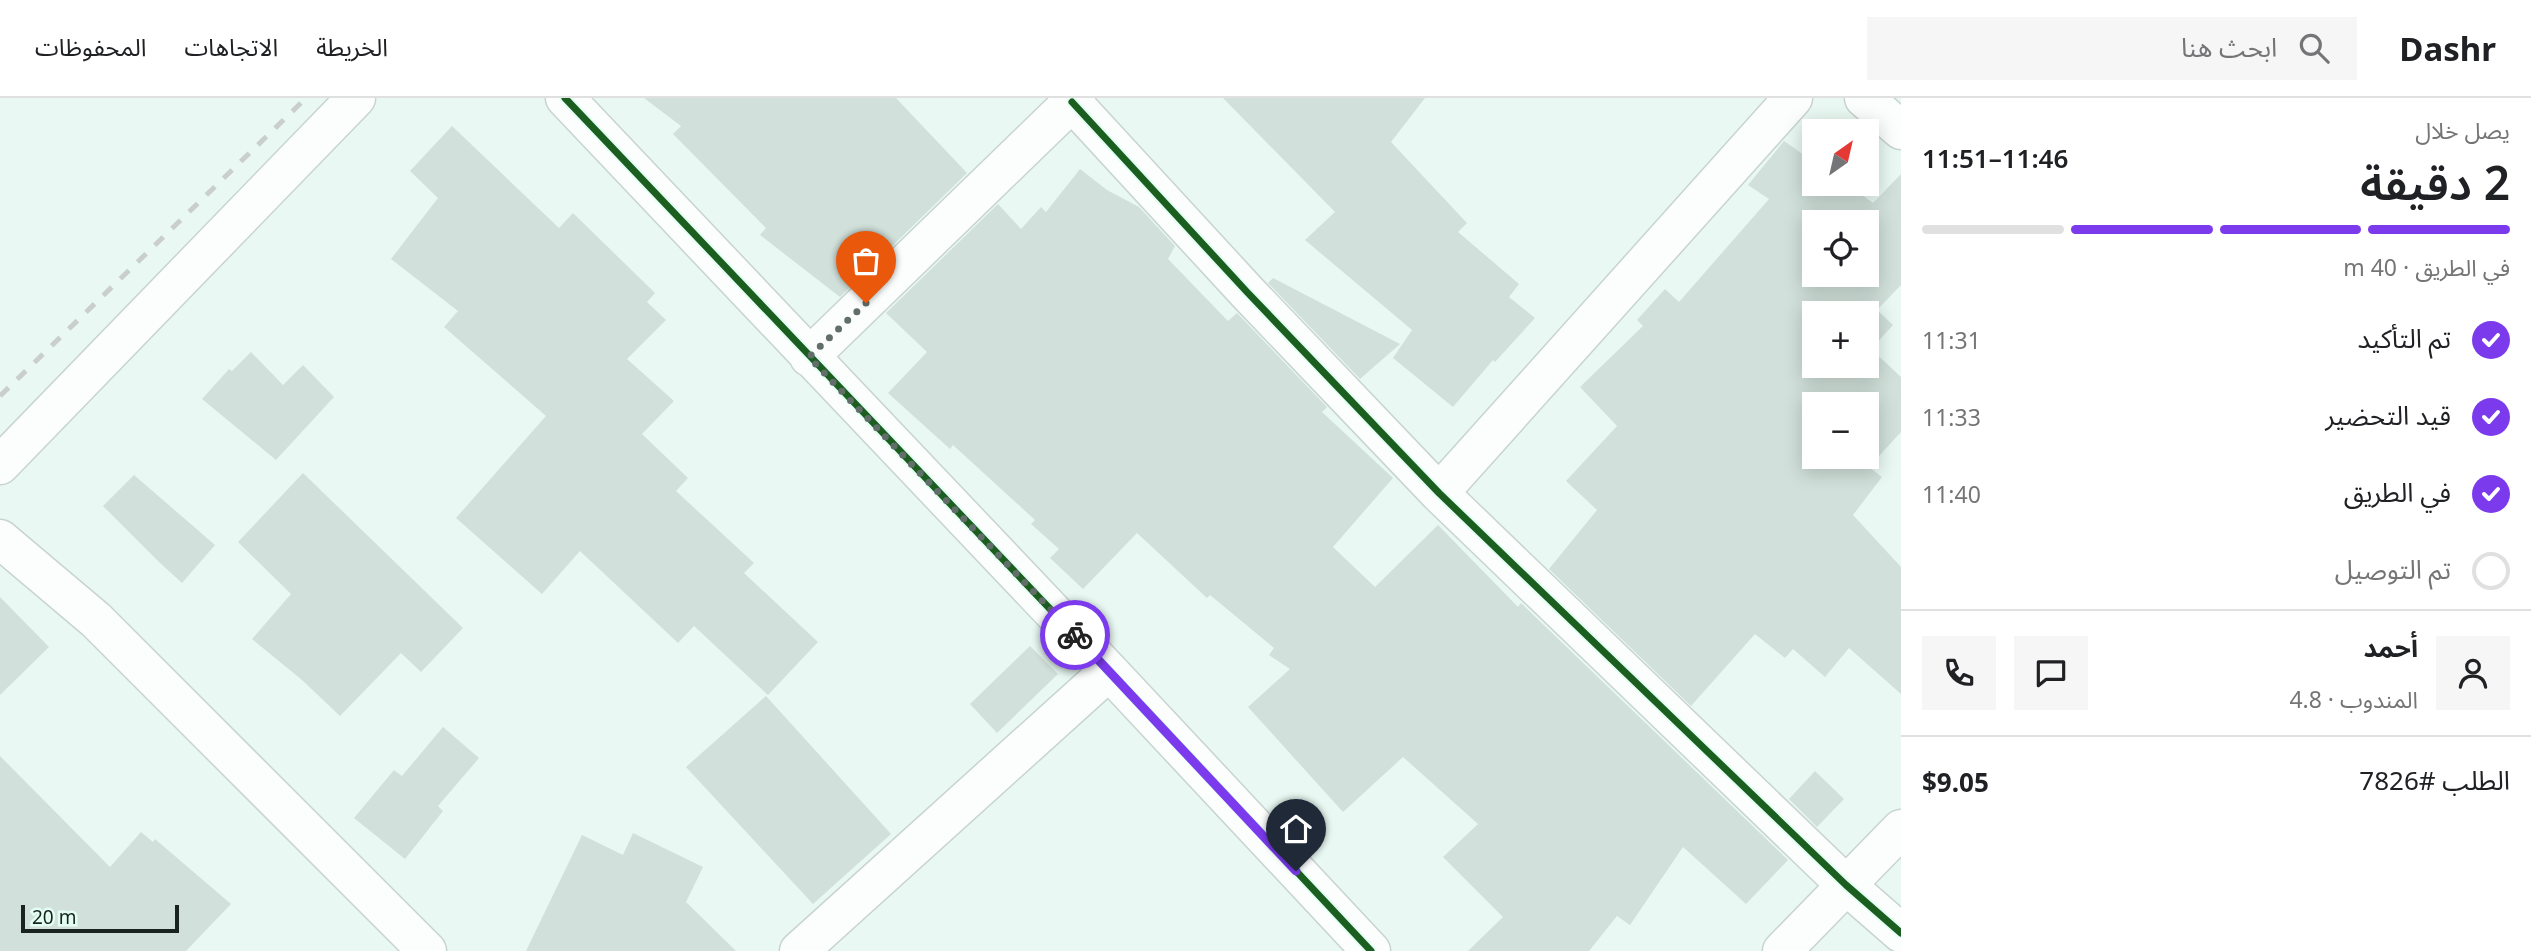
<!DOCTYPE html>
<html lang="ar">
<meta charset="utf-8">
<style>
:root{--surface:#fff;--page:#f6f6f6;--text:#202124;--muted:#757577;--line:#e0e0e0;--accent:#7c3aed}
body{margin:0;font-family:"Noto Sans","Noto Sans Arabic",sans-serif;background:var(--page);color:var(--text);direction:rtl;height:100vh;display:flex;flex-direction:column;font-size:26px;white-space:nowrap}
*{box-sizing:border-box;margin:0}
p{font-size:23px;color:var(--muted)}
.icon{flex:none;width:38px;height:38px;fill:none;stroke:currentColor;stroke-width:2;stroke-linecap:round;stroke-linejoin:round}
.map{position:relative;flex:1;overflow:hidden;direction:ltr}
.drawer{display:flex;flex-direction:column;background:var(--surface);width:630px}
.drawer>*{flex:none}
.needle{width:46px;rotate:34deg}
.buttons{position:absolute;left:1802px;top:21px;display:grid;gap:14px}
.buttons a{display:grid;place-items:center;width:77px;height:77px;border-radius:0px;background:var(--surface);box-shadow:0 4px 18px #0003;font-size:35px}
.scale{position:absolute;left:21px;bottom:18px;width:158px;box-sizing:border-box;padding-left:7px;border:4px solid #192320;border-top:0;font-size:19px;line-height:24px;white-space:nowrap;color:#192320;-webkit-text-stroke:5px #e3fef3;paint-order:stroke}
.pin{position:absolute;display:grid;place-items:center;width:60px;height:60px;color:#fff;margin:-72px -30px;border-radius:50% 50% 50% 0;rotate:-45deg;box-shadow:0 0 7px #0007}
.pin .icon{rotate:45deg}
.courier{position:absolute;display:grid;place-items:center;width:70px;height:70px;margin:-35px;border:5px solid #7c3aed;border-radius:50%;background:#fff;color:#222;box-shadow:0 2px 9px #0007}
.head em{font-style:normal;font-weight:600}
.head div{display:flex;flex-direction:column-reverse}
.head{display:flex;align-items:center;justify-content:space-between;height:119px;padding:0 21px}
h1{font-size:46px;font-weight:600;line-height:52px}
.bar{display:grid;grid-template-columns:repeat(4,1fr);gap:10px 7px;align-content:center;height:84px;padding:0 21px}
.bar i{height:9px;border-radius:5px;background:var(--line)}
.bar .active{background:var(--accent)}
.bar p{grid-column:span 4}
.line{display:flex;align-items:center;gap:18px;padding:0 21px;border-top:2px solid var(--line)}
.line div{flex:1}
.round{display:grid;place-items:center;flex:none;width:74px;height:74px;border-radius:0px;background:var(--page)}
ol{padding:0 21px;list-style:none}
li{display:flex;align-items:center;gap:21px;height:77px}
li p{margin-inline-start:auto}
li .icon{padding:7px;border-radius:50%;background:var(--accent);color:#fff;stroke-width:4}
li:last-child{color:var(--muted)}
li i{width:38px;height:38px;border:4px solid var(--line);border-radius:50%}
header{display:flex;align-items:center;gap:42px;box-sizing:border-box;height:98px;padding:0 35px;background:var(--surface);border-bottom:2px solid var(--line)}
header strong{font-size:33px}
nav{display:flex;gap:38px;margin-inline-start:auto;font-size:24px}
.search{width:490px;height:63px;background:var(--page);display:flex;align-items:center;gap:18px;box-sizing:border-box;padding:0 24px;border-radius:0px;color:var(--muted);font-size:26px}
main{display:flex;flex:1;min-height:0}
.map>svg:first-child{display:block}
.building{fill:#d1e0da;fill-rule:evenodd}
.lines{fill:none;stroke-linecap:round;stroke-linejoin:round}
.street-casing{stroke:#c8d4cf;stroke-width:41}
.street{stroke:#fcfefd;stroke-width:38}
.rail{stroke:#cacfcd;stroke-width:5;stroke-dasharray:12 12;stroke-linecap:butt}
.cycleway-casing{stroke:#e3fef3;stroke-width:11}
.cycleway{stroke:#1b5e20;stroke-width:7}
.done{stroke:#626e6a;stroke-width:7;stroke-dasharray:0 12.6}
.route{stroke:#7c3aed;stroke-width:9}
</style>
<header>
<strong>Dashr</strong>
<div class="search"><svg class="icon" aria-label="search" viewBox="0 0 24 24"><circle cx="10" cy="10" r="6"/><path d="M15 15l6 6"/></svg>ابحث هنا</div>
<nav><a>الخريطة</a><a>الاتجاهات</a><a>المحفوظات</a></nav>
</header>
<main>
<section class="drawer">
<div class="head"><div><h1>2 دقيقة</h1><p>يصل خلال</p></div><em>11:46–11:51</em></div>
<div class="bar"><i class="active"></i><i class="active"></i><i class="active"></i><i></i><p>في الطريق · 40 m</p></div>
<ol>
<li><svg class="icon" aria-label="check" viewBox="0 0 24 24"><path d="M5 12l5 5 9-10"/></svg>تم التأكيد<p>11:31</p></li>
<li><svg class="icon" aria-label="check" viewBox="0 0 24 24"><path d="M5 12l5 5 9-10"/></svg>قيد التحضير<p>11:33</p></li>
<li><svg class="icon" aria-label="check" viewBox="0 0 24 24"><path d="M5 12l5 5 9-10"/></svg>في الطريق<p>11:40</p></li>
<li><i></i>تم التوصيل</li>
</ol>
<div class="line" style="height:126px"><a class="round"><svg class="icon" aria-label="person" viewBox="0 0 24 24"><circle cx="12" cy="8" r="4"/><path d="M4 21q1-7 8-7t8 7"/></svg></a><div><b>أحمد</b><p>المندوب · 4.8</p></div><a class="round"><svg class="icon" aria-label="chat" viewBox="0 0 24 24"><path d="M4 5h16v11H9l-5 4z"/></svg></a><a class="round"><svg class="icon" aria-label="phone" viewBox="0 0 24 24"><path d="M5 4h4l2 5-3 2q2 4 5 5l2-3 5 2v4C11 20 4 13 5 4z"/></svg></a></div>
<div class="line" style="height:91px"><div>الطلب #7826</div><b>$9.05</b></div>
</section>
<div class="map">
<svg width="1901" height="853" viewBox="0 0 1901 853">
<rect width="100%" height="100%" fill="#e9f8f2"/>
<path class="building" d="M644,0H896L967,75L840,199L760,137L766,130L673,36L681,28Z
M1223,0H1425L1391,44L1467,125L1458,134L1519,186L1509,199L1535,220L1495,264L1493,262L1453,309L1393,260L1412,232L1305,142L1335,114Z
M452,28L559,130L573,115L655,195L647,204L666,222L627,261L674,303L642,336L688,380L676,393L754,465L744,475L818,544L768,597L694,528L678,545L580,453L542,496L456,420L546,318L444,229L458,213L391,161L438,100L410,73Z
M1784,43L1807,59L1815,50V86H1847L1873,105L1901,76V187L1877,212L1893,227L1871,251L1901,279V334L1869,369L1882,379L1853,417L1901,469V596L1849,550L1825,579L1793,551L1785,560L1755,536L1691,608L1549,471L1597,412L1566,383L1617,328L1580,289L1643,228L1637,222L1665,191L1679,204L1769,101L1748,87ZM1815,124H1867V177H1815ZM1815,215H1867V268H1815ZM1815,306H1867V359H1815Z
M1080,71L1107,92L1139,109L1175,148L1168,161L1228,223L1237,215L1327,309L1322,314L1393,380L1333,449L1375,489L1438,427L1518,509L1521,505L1788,762L1746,806L1683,749L1630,827L1617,818L1589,853H1468L1503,819L1443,759L1478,726L1403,659L1343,714L1248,609L1290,571L1269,557L1274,550L1210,497L1207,500L1137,435L1083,491L1050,460L1059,451L1031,426L1035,422L953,347L950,351L888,295L927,254L886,215L998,106L1021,131L1041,109L1046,114Z
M1273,180L1400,246L1360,281L1268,185Z
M251,254L283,287L303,267L334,299L276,362L202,301L229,271L232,273Z
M303,375L463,530L421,574L401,555L340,618L302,582L252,541L291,496L238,444Z
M134,377L215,447L182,485L159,464L103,408Z
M0,499L49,549L0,597Z
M1030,548L1058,576L997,635L970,606Z
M766,598L891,736L813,806L686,669Z
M443,629L479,660L438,708L443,713L405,761L354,720L394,672L402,678Z
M0,658L110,769L141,734L153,744L155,741L231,806L186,853H0Z
M1815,673L1844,701L1817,729L1789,701Z
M633,735L703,769L686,804L736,853H526L582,737L623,757Z"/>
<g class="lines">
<g class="street-casing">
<path id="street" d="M565,0L1109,573L1371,853
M1864,0L1901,32
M1072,4L1247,194L1439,395L1846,787L1901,835
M809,259L1076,0
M0,367L356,0
M1439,395L1793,0
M0,441L96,522L427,853
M799,853L1109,573
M1782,853L1901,731"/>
</g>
<use href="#street" class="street"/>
<path class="rail" d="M0,298L306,0"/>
<g class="cycleway-casing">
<path id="cycleway" d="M565,0L1109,573L1371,853
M1072,4L1247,194L1439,395L1846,787L1901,835"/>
</g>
<use href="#cycleway" class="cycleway"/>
</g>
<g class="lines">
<path class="done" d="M866,205L809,259L1075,537"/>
<path class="route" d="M1075,537L1296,773"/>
</g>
</svg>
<div class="buttons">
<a><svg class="needle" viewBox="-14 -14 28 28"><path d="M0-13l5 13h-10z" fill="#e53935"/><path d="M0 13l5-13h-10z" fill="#757577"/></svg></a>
<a><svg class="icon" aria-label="locate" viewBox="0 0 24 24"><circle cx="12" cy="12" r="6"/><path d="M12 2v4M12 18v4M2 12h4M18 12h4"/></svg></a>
<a>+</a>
<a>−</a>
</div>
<div class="scale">20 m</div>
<div class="pin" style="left:866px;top:205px;background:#ea580c"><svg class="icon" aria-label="bag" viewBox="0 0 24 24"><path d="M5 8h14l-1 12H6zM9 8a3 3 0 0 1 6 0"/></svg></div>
<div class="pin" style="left:1296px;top:773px;background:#1f2937"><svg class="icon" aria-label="home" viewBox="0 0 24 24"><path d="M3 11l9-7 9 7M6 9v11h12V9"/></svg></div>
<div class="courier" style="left:1075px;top:537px"><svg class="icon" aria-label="bike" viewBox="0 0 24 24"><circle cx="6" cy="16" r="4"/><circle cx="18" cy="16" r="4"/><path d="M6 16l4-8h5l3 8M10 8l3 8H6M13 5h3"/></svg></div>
</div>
</main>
